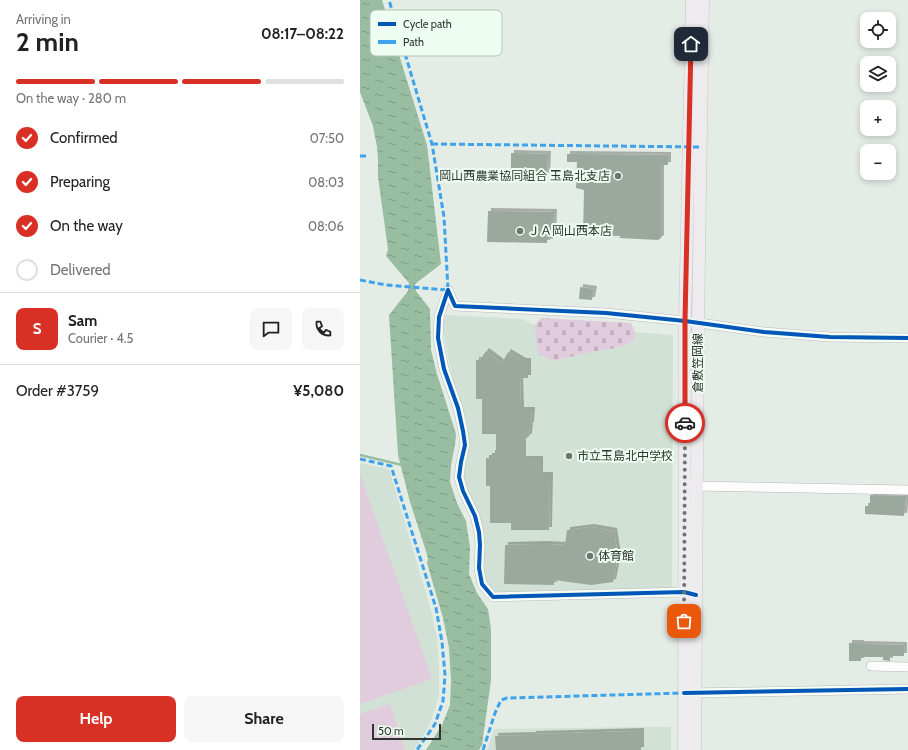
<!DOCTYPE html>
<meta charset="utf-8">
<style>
:root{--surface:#fff;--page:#f6f6f6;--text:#222;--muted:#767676;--line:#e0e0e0;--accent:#d93025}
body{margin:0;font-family:Cabin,"Noto Sans JP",sans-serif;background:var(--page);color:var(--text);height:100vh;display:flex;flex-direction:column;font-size:15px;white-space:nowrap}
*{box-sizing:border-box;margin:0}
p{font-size:13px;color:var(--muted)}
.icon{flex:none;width:22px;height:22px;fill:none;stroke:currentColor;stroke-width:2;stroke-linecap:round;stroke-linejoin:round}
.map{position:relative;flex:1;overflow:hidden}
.side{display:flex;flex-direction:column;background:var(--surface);width:360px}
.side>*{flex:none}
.buttons{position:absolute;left:500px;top:12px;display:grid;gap:8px}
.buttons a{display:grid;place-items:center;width:36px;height:36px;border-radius:8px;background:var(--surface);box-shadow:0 2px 6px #0003;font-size:20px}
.scale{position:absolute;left:12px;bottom:10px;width:69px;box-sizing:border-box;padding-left:4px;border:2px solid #2f3530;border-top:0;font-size:11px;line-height:14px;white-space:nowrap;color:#2f3530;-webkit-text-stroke:3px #eefdf1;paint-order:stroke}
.pin{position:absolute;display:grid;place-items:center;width:34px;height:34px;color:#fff;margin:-17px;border-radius:8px;box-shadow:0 2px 6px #0006}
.courier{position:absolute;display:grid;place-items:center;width:40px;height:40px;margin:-20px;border:3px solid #d93025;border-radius:50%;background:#fff;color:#222;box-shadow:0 1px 5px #0007}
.head em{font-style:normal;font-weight:800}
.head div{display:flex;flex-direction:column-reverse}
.head{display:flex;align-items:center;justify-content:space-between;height:68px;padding:0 16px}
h1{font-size:26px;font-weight:800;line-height:30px}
.bar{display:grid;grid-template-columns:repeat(4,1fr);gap:6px 4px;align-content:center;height:48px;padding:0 16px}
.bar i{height:5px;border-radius:3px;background:var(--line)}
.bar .current{background:var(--accent)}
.bar p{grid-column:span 4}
.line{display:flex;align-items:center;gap:10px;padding:0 16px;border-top:1px solid var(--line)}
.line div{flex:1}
.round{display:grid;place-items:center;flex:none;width:42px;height:42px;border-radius:8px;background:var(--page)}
ol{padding:0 16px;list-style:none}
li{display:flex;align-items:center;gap:12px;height:44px}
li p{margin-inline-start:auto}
li .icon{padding:4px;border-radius:50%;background:var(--accent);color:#fff;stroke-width:4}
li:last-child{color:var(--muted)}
li i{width:22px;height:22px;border:2px solid var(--line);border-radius:50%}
.primary-button{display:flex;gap:8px;margin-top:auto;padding:8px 16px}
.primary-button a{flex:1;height:46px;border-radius:8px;background:var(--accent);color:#fff;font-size:16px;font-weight:800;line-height:46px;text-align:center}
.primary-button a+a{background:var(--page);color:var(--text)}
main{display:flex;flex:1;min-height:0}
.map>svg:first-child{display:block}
.built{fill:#d2e1d5}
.cemetery{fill:url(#cemetery-stones)}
.garden{fill:#e0ccdc}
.water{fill:url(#water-ripples)}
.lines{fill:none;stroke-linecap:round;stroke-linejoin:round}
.stream{stroke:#98bda1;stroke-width:2.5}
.building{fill:#9ba89e;filter:url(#shadow)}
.minor-casing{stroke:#b5bab6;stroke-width:10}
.major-casing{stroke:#c4c8c5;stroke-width:13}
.minor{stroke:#fbfcfb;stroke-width:9}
.major{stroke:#eeebee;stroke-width:12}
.quiet{stroke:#3ea3eb;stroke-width:3;stroke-dasharray:6 3;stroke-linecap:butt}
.cycleway-casing{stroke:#eefdf1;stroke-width:6}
.cycleway{stroke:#0057b8;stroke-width:4}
.done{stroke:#6e7570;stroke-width:4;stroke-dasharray:0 7.2}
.route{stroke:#d93025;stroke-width:5}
.poi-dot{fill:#6e7570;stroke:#eefdf1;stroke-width:1.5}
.labels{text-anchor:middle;stroke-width:4;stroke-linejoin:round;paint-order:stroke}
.poi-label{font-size:12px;fill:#2f3530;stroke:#eefdf1;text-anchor:start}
.street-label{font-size:12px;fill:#2f3530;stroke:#eefdf1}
.key{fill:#eefdf1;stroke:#b5c1b7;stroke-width:1}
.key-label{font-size:11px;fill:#2f3530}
</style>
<main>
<section class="side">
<div class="head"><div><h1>2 min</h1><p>Arriving in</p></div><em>08:17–08:22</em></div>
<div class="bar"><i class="current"></i><i class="current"></i><i class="current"></i><i></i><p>On the way · 280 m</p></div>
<ol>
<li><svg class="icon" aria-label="check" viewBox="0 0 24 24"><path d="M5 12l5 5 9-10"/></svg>Confirmed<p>07:50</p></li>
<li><svg class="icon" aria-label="check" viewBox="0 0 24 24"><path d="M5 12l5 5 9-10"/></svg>Preparing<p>08:03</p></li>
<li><svg class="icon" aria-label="check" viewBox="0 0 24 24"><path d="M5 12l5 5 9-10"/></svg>On the way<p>08:06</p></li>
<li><i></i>Delivered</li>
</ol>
<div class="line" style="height:72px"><b class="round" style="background:var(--accent);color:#fff">S</b><div><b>Sam</b><p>Courier · 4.5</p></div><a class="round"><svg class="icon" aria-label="chat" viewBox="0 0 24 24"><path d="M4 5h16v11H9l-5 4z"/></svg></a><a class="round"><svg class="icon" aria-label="phone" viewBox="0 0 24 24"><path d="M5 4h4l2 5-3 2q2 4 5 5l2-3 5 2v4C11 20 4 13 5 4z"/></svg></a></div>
<div class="line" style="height:52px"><div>Order #3759</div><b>¥5,080</b></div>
<div class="primary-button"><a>Help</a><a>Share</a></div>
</section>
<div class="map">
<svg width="548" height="750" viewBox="0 0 548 750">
<defs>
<pattern id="cemetery-stones" width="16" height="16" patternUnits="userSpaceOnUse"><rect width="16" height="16" fill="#e0ccdc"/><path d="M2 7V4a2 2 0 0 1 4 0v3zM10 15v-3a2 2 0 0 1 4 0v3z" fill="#c0b0bd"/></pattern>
<pattern id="water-ripples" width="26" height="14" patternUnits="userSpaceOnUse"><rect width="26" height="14" fill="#98bda1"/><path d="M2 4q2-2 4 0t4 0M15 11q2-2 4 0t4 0" fill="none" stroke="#7c9a84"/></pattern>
<filter id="shadow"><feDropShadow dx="3" dy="-3" stdDeviation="0" flood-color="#0004"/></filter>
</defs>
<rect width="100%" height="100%" fill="#e4ece6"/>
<path class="built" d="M86,315L162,319L175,325L176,343L232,352L262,347L274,340L275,332L313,335L312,588L137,594L127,584L104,484L103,473L107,450L108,427L93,382L82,326Z
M0,463L29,469L71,610L77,638L79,666V694L75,709L68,728L54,750H0Z
M283,727H311V750H127L134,729Z"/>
<path class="cemetery" d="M181,318L271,323L275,332L274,340L262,347L232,352L193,361L179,354L176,343L175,325Z"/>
<path class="garden" d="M0,474L72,679L0,704Z
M30,704L45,749L43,750H0V714Z"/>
<path class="water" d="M0,0H22L67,145L81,264L55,284L56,291L70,309L71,350L77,374L96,434L95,445L91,465L90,482L97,503L106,521L110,548L109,574L117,593L128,609L131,629V680L122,745L119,750H66L82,725L90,705L91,680L89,648L83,618L67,563L68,559L66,551L50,502L38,455L29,315L48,291L49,283L26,256L28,249L18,177V158L17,147L13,126L0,92Z"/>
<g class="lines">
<path class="stream" d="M0,455L42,465"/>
</g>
<path class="building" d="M151,153L188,154L187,176L151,175Z
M207,154L308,155V165H301V238L298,240L259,238L261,236L223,235L224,190L216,188L217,162H207Z
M128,211L194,212L193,239L187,238V243L127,242Z
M220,287L234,289L232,300L219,299Z
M126,351L142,363L148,352L163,361H168V378H160L161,410H172L171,425H170L169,436L163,441V459H180V475H190L189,530H151V523H130V486H126V458H132V453H136V434H122V399H116V360H120Z
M510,495L546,496L544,516L505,514V506H510Z
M231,527L254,531L258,557L253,582L231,585L194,580V585L144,584L145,545L183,544L205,545L207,530Z
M489,643H501V644L544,645V656H530V661L523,660V657H501V661H489Z
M281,731V750H136L135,736L173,735V734Z"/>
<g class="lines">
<g class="minor-casing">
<path id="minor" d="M88,290L79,317L78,338L84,369L98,408L103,431L105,445L101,462L99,477L103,491L115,516L119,532L120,545L119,568L122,584L133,597L324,592L329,593
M88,290L95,306L246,313L325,321L404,332L470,337L548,338
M331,486L548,490
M511,666L548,667
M329,693L548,689"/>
</g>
<g class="major-casing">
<path id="major" d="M324,750L325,321L332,0
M335,750L338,323L343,0"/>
</g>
<use href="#minor" class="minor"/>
<use href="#major" class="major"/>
<path class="quiet" d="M72,144L340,147
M0,156H6
M0,280L26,285L88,290L84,217L72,144L29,0
M0,459L31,466L76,608L82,642L85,675L83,701L75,724L57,750
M123,750L135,713L141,700L147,698L324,693"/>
<g class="cycleway-casing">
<path id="cycleway" d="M88,290L79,317L78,338L84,369L98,408L103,431L105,445L101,462L99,477L103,491L115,516L119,532L120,545L119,568L122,584L133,597L324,592L336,595
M88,290L95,306L246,313L325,321L404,332L470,337L548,338
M324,693L548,689"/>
</g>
<use href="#cycleway" class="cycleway"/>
</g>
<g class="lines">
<path class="done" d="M324,621L325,423"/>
<path class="route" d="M325,423V321L331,44"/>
</g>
<g class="poi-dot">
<circle cx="258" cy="176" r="4"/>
<circle cx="160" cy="231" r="4"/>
<circle cx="209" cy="456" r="4"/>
<circle cx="230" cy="556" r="4"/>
</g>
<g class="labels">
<g class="poi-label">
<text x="250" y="180" text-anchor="end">岡山西農業協同組合 玉島北支店</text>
<text x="168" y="235">ＪＡ岡山西本店</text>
<text x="217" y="460">市立玉島北中学校</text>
<text x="238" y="560">体育館</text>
</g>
<g class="street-label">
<text transform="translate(338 363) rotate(-90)" y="4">倉敷笠岡線</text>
</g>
</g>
<rect x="10" y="10" width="132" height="46" rx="6" class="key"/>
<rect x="18" y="22" width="18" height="4" fill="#0057b8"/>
<rect x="18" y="40" width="18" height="4" fill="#3ea3eb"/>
<g class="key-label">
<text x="43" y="28">Cycle path</text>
<text x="43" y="46">Path</text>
</g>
</svg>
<div class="buttons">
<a><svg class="icon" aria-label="locate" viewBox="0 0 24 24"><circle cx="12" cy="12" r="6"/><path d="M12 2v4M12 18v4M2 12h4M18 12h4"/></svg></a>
<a><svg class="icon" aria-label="layers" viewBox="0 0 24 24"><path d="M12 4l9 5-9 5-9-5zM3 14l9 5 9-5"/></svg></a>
<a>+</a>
<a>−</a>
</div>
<div class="scale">50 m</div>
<div class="pin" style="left:324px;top:621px;background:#ea580c"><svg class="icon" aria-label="bag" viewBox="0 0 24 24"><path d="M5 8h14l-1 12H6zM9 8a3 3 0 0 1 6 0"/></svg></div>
<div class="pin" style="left:331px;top:44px;background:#1f2937"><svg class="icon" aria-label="home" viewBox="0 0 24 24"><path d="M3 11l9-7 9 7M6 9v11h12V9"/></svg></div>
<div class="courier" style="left:325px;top:423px"><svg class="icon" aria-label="car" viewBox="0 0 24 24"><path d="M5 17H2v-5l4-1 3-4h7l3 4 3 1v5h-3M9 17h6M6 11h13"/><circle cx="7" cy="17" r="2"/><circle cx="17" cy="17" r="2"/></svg></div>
</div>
</main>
